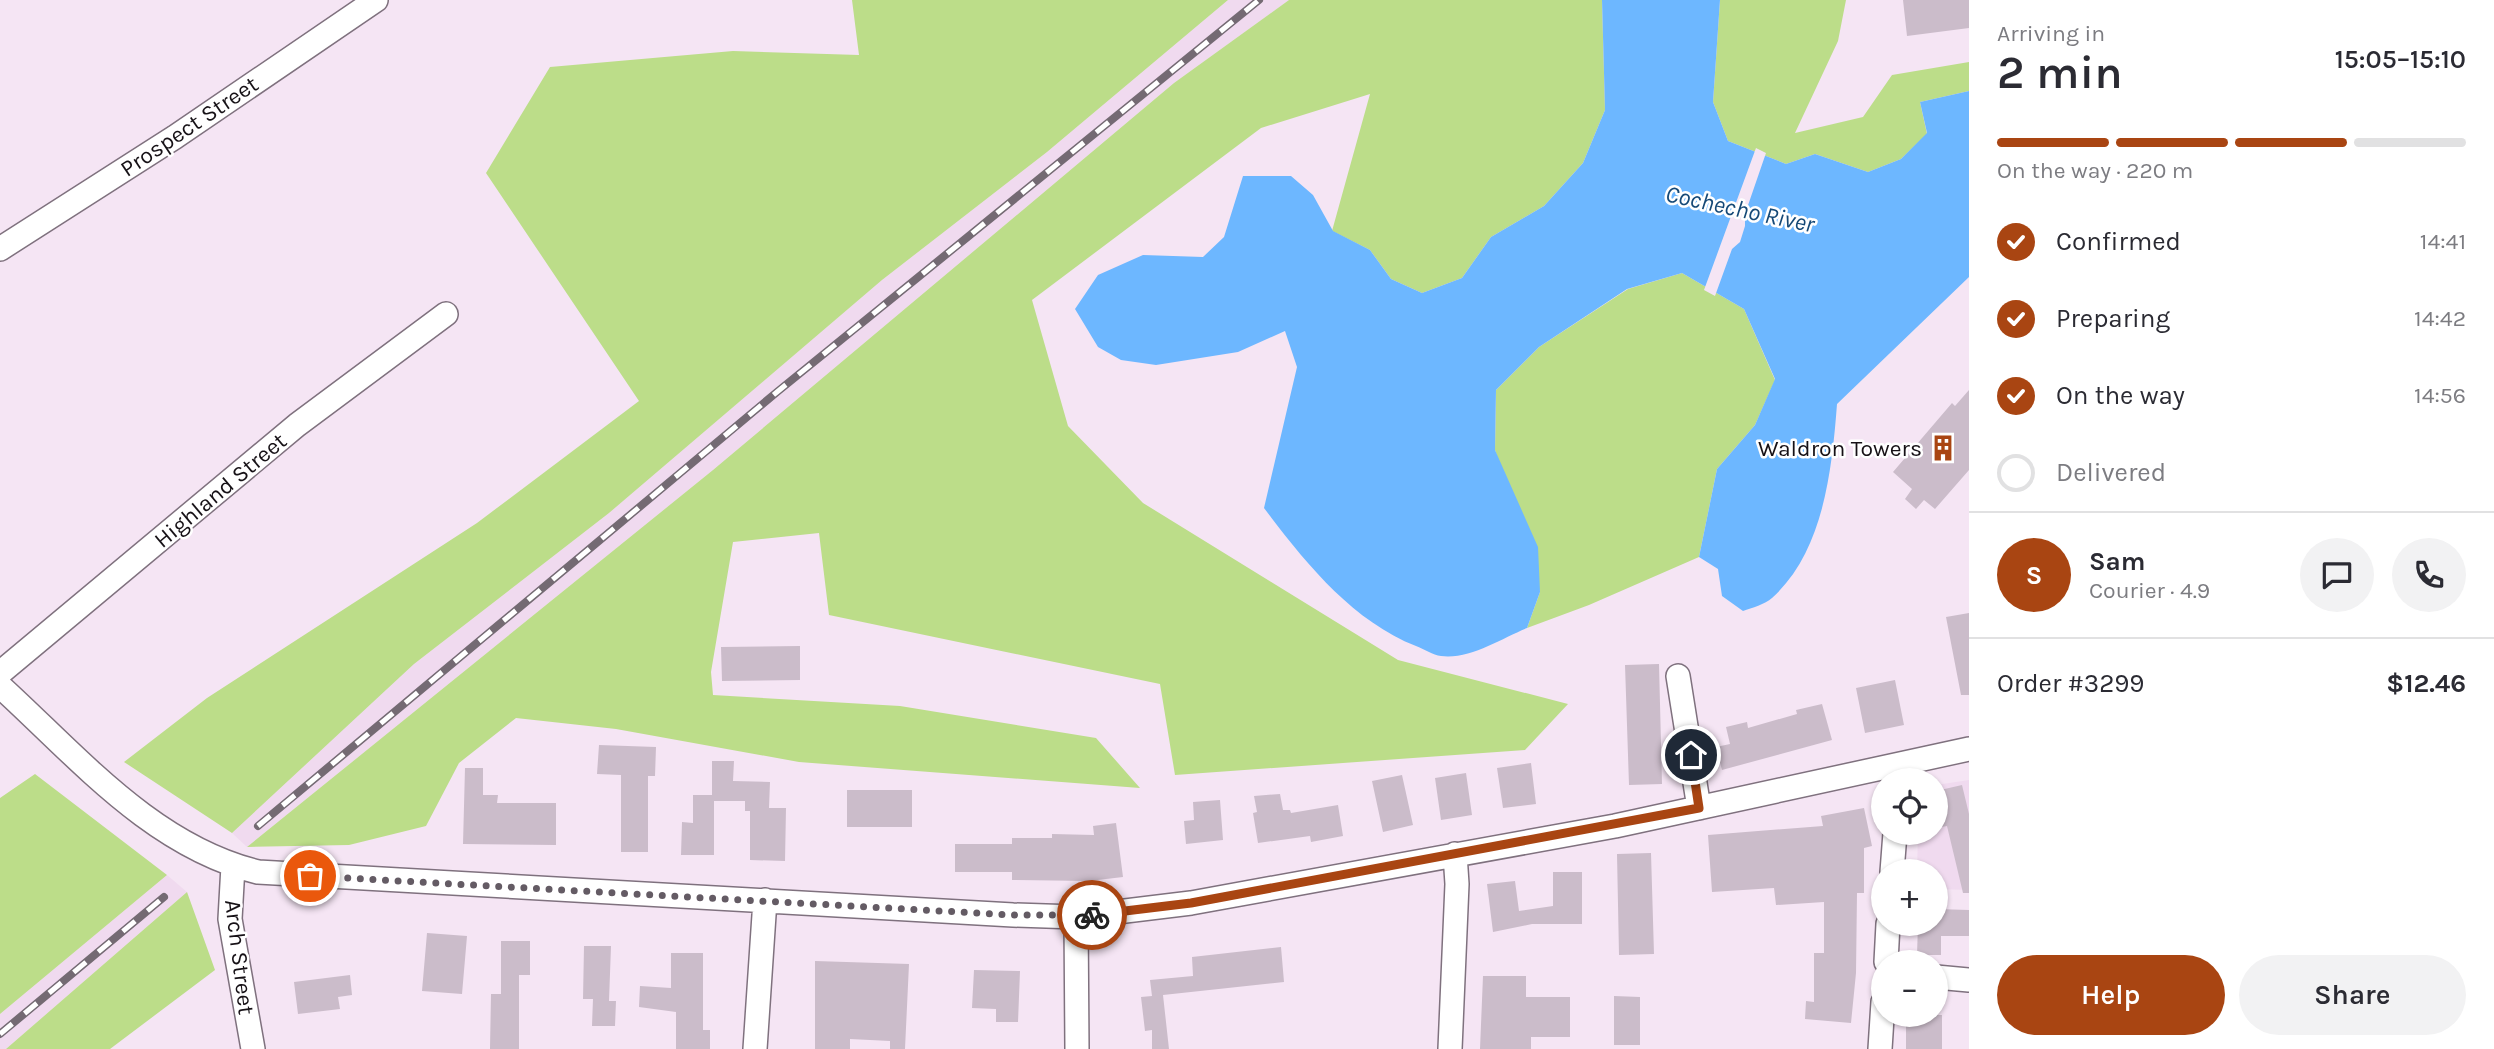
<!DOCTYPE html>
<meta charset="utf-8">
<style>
:root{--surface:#fff;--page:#f2f2f3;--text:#2b2b33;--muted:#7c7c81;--line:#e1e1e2;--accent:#a94512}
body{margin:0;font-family:Karla,sans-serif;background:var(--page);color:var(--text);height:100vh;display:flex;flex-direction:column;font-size:26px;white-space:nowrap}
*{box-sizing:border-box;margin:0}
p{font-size:23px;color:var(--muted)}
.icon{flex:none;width:38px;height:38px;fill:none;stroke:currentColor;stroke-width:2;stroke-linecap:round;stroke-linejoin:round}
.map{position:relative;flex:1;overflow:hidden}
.drawer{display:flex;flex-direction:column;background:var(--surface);width:525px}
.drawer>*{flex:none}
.fabs{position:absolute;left:1871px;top:768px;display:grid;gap:14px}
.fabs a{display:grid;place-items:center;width:77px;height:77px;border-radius:50%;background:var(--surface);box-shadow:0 2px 5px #0004;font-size:35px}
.pin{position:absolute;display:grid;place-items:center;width:60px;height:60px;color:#fff;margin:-30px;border:4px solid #fff;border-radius:50%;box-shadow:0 2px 7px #0007}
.courier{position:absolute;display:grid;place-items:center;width:70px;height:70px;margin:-35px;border:5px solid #a94512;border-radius:50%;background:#fff;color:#222;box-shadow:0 2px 9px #0007}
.headline em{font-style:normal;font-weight:600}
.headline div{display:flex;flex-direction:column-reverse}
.headline{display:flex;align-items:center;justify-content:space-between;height:119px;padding:0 28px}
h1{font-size:46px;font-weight:600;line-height:52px}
.bar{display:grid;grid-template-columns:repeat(4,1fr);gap:10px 7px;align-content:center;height:84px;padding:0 28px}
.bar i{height:9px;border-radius:5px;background:var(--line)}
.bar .selected{background:var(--accent)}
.bar p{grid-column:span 4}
.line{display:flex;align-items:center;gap:18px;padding:0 28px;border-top:2px solid var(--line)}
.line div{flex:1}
.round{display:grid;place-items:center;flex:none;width:74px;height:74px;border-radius:37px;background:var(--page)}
ol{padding:0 28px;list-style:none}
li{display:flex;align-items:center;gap:21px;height:77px}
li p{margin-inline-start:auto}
li .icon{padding:7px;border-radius:50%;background:var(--accent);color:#fff;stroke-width:4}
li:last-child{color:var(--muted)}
li i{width:38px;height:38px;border:4px solid var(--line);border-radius:50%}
.button{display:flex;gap:14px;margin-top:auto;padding:14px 28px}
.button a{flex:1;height:80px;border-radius:42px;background:var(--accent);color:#fff;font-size:28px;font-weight:600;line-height:80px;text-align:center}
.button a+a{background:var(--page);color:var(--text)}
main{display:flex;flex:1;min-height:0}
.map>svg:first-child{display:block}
.built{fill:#f0daef}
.green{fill:#bcdd89}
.water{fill:#6db7ff}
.pier{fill:#f5e5f4}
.building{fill:#cbbcca}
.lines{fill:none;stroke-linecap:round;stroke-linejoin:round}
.minor-casing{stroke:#7f717e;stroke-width:26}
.minor{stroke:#fff;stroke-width:23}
.rail-casing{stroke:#746a73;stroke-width:8}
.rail{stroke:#fff;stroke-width:5;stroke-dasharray:16;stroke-linecap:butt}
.done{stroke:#645b64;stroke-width:7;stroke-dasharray:0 12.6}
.route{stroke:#a94512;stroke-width:9}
.labels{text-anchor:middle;stroke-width:5;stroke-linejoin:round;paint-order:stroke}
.street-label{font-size:23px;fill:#161116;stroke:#fff}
.poi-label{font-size:23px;fill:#161116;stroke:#fff;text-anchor:end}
.water-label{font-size:24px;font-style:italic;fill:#154977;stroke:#fff}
</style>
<main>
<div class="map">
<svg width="1969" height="1049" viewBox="0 0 1969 1049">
<rect width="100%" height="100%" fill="#f5e5f4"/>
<path class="built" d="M1228,0H1289L1174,83L713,470L247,847L232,833L414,664L609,513L882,280L1047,152Z
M1969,780V890L1936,889V872H1917L1918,833H1936V785Z
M167,875L187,892L6,1049H0V1014Z"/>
<path class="green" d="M852,0H1228L1047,152L882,280L609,513L414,664L232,833L124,762L207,698L477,523L639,401L486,173L550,67L733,51L859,55Z
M1289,0H1602L1605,110L1583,163L1544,206L1491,237L1462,278L1422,293L1391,279L1370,250L1332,231L1370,94L1261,128L1032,300L1068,426L1143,503L1398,660L1568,704L1525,750L1175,775L1160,684L829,615L819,533L733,542L711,672L713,695L900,706L1096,738L1140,788L799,762L616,729L516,718L459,763L426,826L349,845L247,847L713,470L1174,83Z
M1720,0H1846L1838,41L1795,133L1863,117L1892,75L1969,62V91L1920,102L1927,134L1901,159L1868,172L1815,154L1786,164L1728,141L1713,102Z
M1682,273L1744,309L1775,380L1755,425L1717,469L1699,557L1589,605L1527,628L1540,592L1495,450L1496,390L1539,347L1628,289Z
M35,774L167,875L0,1014V798Z
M187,892L215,970L110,1049H6Z"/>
<path class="water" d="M1602,0H1720L1713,102L1728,141L1786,164L1815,154L1868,172L1901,159L1927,133L1920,102L1969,91V277L1837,404C1832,469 1824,551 1772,598C1765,604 1752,608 1743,611L1722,596L1718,569L1699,557L1717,469L1755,425L1775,379L1744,309L1682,273L1627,289L1539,347L1496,390L1495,450L1538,547L1540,592L1527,628C1502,638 1469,660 1441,656C1433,655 1424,649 1416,646C1351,620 1305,562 1264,508L1297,367L1285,331L1238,352L1156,365L1121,360L1098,347L1075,309L1098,275L1143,255L1203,257L1224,237L1243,176H1291L1313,195L1333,231L1370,250L1391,279L1422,293L1462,278L1491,237L1544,206L1583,163L1605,110Z"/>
<path class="pier" d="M1756,148L1766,153L1745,214V226L1740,242L1732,249L1715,296L1704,290Z"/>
<path class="building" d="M1903,0H1969V28L1907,36Z
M1969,390V470L1935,509L1924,500L1916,509L1905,499L1912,489L1893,472L1952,403L1955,406Z
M1969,613V695H1961L1946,617Z
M800,646V680L722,681L721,647Z
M1659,664L1662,784L1629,785L1625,665Z
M1895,680L1904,725L1865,733L1856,688Z
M1822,704L1832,740L1722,770L1716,747L1730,744L1726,727L1747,722L1748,728L1797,714L1796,710Z
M599,745L656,747L655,776H648V852H621V775L597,774Z
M712,761H734L733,781L770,782L769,808H786L785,861L750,860V811H745V801H714V855H681L682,822L693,823V795H712Z
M1531,763L1536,804L1503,808L1497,768Z
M465,768H483V795H498L497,803H556V845L463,844Z
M1466,773L1472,815L1441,820L1435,778Z
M1402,775L1413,825L1383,832L1372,781Z
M1962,785L1969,814V893H1963L1947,826L1936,828V791Z
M847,790H912V827H847Z
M1280,794L1283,810H1290L1291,813L1338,805L1343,836L1311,842L1310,836L1258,843L1253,813L1257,812L1254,796Z
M1220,800L1223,840L1186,844L1184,821L1194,820L1193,802Z
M1864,808L1872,846L1864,848V893H1857L1856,973L1851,1023L1805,1019L1806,1001L1814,1002V953H1824V902L1776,905L1774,888L1712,892L1708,835L1823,826L1821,816Z
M1116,823L1123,877L1089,881L1012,880V872H955V844H1012V838H1052V834L1094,835L1093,826Z
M1651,853L1654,954L1619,955L1617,854Z
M1553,872H1582V924H1532L1493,932L1487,884L1515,881L1519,911L1553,906Z
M1936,909L1969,910V936H1941V955H1917L1918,924H1936Z
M427,933L467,936L462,994L422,991Z
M501,941H530V975H519V1049H490L491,994H501Z
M584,946H611L609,1001H616L615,1026H592L593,999H583Z
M1281,947L1284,982L1163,995L1169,1049H1152V1030L1145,1031L1141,997L1152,996L1150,980L1193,976L1192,957Z
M671,953H703V1030H710V1049H676V1012L639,1007L640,986L671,988Z
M815,961L909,964L905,1049H890V1041L850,1039V1049H815Z
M974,970L1020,971L1018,1022H996V1009L972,1008Z
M350,975L352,995L338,997L340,1009L298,1014L294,982Z
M1483,976H1526V997H1570V1037H1531V1049H1480Z
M1614,996L1640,997V1045H1614Z
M1906,1015H1942V1049H1906Z"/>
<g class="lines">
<g class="minor-casing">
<path id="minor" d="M0,249L175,137L376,0
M0,673L297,425L446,314
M1678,676L1699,808
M0,686C78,757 152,846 258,872L1013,915L1076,917L1191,903L1615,826L1969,749
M233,866L230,919L253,1049
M1892,872L1895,833
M1076,917L1077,1049
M1886,962L1888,924
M1936,977L1969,980
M755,1049L765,900
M1450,1049L1457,884L1455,854
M1880,1049L1883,1002"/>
</g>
<use href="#minor" class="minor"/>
<g class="rail-casing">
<path id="rail" d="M258,826L777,392L1259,0
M0,1034L164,897"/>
</g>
<use href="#rail" class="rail"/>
</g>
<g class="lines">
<path class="done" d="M310,876L1013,915H1092"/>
<path class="route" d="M1092,915L1191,903L1699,808L1691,755"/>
</g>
<defs>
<g id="building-bare" transform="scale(2.1)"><path d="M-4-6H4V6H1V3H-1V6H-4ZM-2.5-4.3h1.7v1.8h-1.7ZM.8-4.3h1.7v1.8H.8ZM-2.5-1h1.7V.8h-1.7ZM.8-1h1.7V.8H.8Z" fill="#a94512" stroke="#fff" stroke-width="2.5" paint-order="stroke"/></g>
</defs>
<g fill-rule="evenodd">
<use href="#building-bare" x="1943" y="448"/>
</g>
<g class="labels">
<g class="street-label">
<text transform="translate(189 126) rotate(-34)" y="8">Prospect Street</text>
<text transform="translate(220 490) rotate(-40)" y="8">Highland Street</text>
<text transform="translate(240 957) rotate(83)" y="8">Arch Street</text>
</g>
<g class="poi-label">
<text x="1922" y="456">Waldron Towers</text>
</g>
<g class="water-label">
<text transform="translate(1740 209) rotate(12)" y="8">Cochecho River</text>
</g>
</g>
</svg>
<div class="fabs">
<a><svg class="icon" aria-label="locate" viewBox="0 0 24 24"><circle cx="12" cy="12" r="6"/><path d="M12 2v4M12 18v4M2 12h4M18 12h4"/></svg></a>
<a>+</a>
<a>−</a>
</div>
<div class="pin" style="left:310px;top:876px;background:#ea580c"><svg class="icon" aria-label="bag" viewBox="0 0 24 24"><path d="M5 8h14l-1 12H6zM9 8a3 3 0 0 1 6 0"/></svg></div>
<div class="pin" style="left:1691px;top:755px;background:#1f2937"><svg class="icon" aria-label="home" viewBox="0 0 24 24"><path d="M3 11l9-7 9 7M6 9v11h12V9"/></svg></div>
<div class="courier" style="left:1092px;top:915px"><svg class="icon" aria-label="bike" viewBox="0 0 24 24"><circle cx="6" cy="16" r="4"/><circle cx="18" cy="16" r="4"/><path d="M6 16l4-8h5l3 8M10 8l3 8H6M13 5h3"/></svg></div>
</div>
<section class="drawer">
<div class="headline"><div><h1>2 min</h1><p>Arriving in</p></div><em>15:05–15:10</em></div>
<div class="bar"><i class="selected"></i><i class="selected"></i><i class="selected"></i><i></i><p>On the way · 220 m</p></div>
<ol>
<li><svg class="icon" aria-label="check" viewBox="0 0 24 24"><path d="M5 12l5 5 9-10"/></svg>Confirmed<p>14:41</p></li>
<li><svg class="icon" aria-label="check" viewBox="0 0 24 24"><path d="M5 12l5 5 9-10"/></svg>Preparing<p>14:42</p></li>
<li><svg class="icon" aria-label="check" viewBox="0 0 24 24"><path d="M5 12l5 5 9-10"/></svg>On the way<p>14:56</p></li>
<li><i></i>Delivered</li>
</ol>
<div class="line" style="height:126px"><b class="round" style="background:var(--accent);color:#fff">S</b><div><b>Sam</b><p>Courier · 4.9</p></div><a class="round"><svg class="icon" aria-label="chat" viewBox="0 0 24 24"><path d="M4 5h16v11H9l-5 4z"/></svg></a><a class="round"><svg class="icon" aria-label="phone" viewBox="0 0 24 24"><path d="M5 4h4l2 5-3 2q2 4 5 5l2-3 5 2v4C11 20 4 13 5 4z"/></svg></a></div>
<div class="line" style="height:91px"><div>Order #3299</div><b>$12.46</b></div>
<div class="button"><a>Help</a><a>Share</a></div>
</section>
</main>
